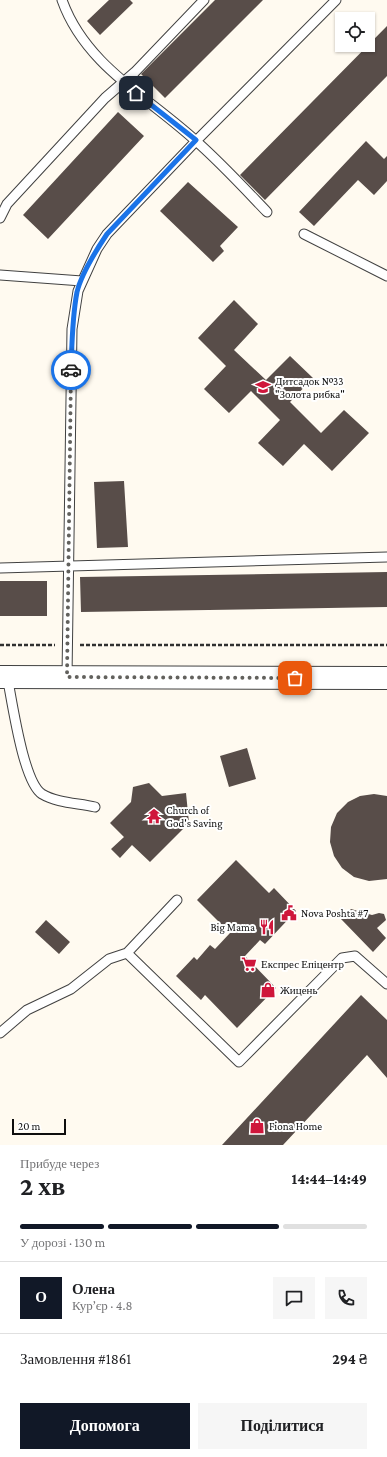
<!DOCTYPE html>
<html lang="uk">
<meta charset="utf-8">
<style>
:root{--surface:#fff;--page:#f6f6f6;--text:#202124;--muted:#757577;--line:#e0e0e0;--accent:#111827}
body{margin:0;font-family:"Crimson Pro",serif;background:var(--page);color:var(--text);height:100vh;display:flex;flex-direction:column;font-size:15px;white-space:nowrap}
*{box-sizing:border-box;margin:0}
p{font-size:13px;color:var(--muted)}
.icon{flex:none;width:22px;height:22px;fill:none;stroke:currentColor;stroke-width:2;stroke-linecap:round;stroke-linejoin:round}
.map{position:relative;height:1145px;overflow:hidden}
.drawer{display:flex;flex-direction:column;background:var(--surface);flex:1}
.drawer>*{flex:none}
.fabs{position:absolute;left:335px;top:12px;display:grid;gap:8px}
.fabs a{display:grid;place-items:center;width:40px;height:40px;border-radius:0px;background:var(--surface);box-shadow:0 1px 3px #0004;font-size:20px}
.scale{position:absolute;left:12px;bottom:10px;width:54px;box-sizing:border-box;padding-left:4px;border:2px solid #0e0e0e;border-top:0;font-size:11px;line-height:14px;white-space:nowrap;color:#0e0e0e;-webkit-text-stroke:3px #fff;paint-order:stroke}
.pin{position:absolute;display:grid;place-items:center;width:34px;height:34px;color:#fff;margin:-17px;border-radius:8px;box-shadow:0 2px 6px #0006}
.courier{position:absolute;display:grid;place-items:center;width:40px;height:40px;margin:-20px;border:3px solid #1a73e8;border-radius:50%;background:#fff;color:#222;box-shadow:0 1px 5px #0007}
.summary em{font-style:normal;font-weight:700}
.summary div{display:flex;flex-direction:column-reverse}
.summary{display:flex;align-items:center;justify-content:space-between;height:68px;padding:0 20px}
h1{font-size:26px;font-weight:700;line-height:30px}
.bar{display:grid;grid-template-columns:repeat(4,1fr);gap:6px 4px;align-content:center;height:48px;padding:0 20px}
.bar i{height:5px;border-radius:3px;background:var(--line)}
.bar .current{background:var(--accent)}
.bar p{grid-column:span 4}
.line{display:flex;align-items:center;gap:10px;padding:0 20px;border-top:1px solid var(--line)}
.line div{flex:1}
.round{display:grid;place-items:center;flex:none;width:42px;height:42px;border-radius:0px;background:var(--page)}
.action{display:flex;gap:8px;margin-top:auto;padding:8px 20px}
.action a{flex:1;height:46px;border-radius:0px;background:var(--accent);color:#fff;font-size:16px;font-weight:700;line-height:46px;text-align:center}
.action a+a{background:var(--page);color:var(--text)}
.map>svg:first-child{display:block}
.building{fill:#584d49}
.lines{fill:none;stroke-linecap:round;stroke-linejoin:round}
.service-casing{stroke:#414141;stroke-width:11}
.tertiary-casing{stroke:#414141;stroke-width:24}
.path{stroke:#303030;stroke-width:2.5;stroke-dasharray:4 2;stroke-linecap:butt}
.service{stroke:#fff;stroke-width:9}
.tertiary{stroke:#fff;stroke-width:22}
.done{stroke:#62615d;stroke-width:4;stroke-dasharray:0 7.2}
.route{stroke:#1a73e8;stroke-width:5}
.labels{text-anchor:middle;stroke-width:4;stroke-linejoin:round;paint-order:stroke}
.poi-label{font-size:11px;fill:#0e0e0e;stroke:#fff;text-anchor:start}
</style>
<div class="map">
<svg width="387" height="1145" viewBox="0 0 387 1145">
<rect width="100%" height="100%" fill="#fffaf0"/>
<path class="building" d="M109,0H130L133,3L100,35L87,21Z
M215,0H263L165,98L141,74Z
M387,26V76L265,200L240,175Z
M118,112L144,136L48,239L23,215Z
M366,141L384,159L387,156V181L374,195L358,180L314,226L299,212Z
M188,182L238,227L220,246L224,251L213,262L160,211Z
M234,300L258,324L234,350L266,380L290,356L313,378L290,402L321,433L344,410L369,433L332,471L304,444L283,466L258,443L280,420L251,391L229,413L204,389L226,366L198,338Z
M124,481L128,547L97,548L94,482Z
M387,572V607L81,612L80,577Z
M0,581H47V616H0Z
M247,748L256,779L229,787L220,756Z
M149,783L162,796L186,793L189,823L150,862L132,845L120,858L111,849L124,837L110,823L131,802L133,787Z
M374,794L387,796V879L369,881L354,877L342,868L334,856L330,842L331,827L337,813L348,802L360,796Z
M236,860L269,893L274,888L296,911L265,944L260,940L245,956L276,988L237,1028L205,995L201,1000L176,976L194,957L197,960L210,945L215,949L230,933L197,900Z
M351,909L372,915L379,913L384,914L386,920L377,928L386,938L373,952L341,919Z
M46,920L70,942L59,954L35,932Z
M361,995L387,1020V1078L367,1055L283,1145H222Z"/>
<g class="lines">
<g class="service-casing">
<path id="service" d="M62,0C85,65 148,97 196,141C221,163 244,188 267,212
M0,218L7,204L105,98L135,72L204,0
M304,234L387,276
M0,275L82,281
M0,568L387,557
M7,676C12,700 23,782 42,794C57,803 78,803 95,807
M67,677L72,329L78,291L97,249L107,234L196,141L336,0
M177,900L127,953L239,1062L342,958L355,956L387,984
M0,1033L27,1010L71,989L109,959L127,953"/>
</g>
<g class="tertiary-casing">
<path id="tertiary" d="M0,677L387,678"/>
</g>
<path class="path" d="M0,645H55
M80,645H387"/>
<use href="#service" class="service"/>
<use href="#tertiary" class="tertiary"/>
</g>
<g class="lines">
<path class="done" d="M71,370L67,677L295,678"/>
<path class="route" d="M71,370C72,344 72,318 77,292C81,275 97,249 107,234L196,140L136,93"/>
</g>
<defs>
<g id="school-bare" transform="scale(1.2)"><path d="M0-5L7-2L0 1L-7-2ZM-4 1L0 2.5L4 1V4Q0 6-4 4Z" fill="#cf163b" stroke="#fff" stroke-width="2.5" paint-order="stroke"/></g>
<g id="temple-bare" transform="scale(1.2)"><path d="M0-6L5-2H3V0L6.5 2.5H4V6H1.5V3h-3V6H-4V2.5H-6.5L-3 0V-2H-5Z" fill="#cf163b" stroke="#fff" stroke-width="2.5" paint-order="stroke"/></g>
<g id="civic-bare" transform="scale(1.2)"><path d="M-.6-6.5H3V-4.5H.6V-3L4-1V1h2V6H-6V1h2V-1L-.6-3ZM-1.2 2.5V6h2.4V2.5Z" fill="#cf163b" stroke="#fff" stroke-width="2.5" paint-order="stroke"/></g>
<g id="restaurant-bare" transform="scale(1.2)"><path d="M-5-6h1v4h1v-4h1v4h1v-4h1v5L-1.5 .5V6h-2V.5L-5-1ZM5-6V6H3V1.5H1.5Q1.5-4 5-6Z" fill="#cf163b" stroke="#fff" stroke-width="2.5" paint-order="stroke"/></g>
<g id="supermarket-bare" transform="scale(1.2)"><path d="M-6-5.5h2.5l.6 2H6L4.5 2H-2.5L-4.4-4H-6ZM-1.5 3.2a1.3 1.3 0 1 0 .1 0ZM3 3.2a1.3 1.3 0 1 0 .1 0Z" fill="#cf163b" stroke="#fff" stroke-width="2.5" paint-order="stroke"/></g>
<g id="shop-bare" transform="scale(1.2)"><path d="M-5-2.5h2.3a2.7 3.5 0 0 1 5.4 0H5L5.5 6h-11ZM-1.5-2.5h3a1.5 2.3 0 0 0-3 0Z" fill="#cf163b" stroke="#fff" stroke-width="2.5" paint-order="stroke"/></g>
</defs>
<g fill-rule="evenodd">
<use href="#school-bare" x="263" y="387"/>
<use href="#temple-bare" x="154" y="816"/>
<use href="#civic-bare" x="289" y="913"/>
<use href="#restaurant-bare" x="267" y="927"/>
<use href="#supermarket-bare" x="249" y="964"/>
<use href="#shop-bare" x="268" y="990"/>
<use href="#shop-bare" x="257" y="1126"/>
</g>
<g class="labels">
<g class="poi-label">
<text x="275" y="385">Дитсадок №33<tspan x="275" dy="13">"Золота рибка"</tspan></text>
<text x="166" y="814">Church of<tspan x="166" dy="13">God's Saving</tspan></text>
<text x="301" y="917">Nova Poshta #7</text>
<text x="255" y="931" text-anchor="end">Big Mama</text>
<text x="261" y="968">Експрес Епіцентр</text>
<text x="280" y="994">Жицень</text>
<text x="269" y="1130">Fiona Home</text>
</g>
</g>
</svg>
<div class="fabs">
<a><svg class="icon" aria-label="locate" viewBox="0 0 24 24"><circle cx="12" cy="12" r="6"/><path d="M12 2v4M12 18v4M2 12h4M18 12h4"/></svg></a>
</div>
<div class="scale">20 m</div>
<div class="pin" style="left:295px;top:678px;background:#ea580c"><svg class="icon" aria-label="bag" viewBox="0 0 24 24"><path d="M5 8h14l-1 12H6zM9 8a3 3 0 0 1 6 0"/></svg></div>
<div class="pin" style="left:136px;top:93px;background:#1f2937"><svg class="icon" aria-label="home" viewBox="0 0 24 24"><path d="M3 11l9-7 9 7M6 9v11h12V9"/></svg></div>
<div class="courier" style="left:71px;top:370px"><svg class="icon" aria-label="car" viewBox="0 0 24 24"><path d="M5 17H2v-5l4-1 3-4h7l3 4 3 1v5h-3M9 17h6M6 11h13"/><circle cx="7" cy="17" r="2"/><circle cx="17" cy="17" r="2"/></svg></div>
</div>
<section class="drawer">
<div class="summary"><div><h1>2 хв</h1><p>Прибуде через</p></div><em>14:44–14:49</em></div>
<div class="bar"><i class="current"></i><i class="current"></i><i class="current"></i><i></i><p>У дорозі · 130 m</p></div>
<div class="line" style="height:72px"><b class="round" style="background:var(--accent);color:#fff">О</b><div><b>Олена</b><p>Кур’єр · 4.8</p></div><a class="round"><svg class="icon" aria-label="chat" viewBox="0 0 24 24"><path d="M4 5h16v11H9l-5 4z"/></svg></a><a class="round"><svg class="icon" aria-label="phone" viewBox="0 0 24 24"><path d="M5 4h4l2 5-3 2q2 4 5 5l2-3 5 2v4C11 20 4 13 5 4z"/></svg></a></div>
<div class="line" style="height:52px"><div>Замовлення #1861</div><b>294 ₴</b></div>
<div class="action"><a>Допомога</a><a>Поділитися</a></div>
</section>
